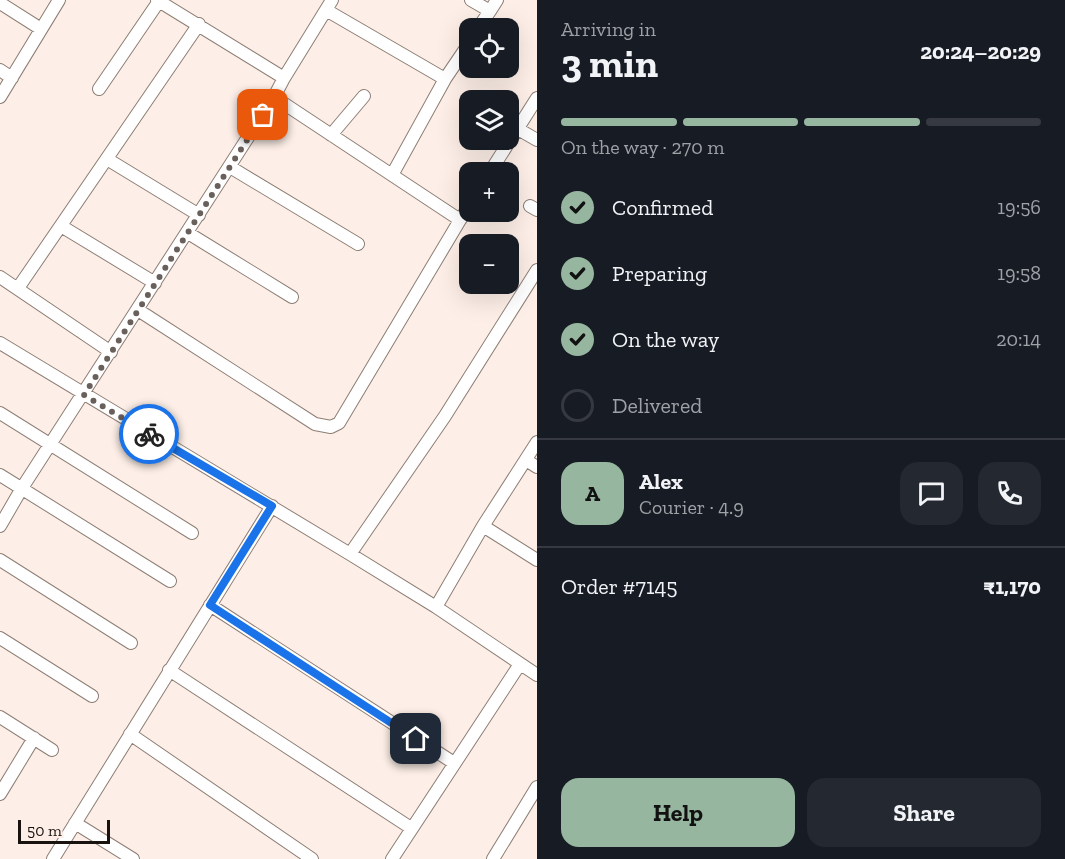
<!DOCTYPE html>
<meta charset="utf-8">
<style>
:root{--surface:#171b24;--page:#242831;--text:#f1f3f6;--muted:#9ea1a6;--line:#363941;--accent:#96b6a0}
body{margin:0;font-family:"Zilla Slab",serif;background:var(--page);color:var(--text);height:100vh;display:flex;flex-direction:column;font-size:22px;white-space:nowrap}
*{box-sizing:border-box;margin:0}
p{font-size:20px;color:var(--muted)}
.icon{flex:none;width:33px;height:33px;fill:none;stroke:currentColor;stroke-width:2;stroke-linecap:round;stroke-linejoin:round}
.map{position:relative;flex:1;overflow:hidden}
.side{display:flex;flex-direction:column;background:var(--surface);width:528px}
.side>*{flex:none}
.controls{position:absolute;left:459px;top:18px;display:grid;gap:12px}
.controls a{display:grid;place-items:center;width:60px;height:60px;border-radius:12px;background:var(--surface);box-shadow:0 6px 24px #0002;font-size:30px}
.scale{position:absolute;left:18px;bottom:15px;width:92px;box-sizing:border-box;padding-left:6px;border:3px solid #191310;border-top:0;font-size:16px;line-height:21px;white-space:nowrap;color:#191310;-webkit-text-stroke:4px #fdefe7;paint-order:stroke}
.pin{position:absolute;display:grid;place-items:center;width:51px;height:51px;color:#fff;margin:-26px;border-radius:12px;box-shadow:0 3px 9px #0006}
.courier{position:absolute;display:grid;place-items:center;width:60px;height:60px;margin:-30px;border:4px solid #1a73e8;border-radius:50%;background:#fff;color:#222;box-shadow:0 2px 8px #0007}
.head em{font-style:normal;font-weight:700}
.head div{display:flex;flex-direction:column-reverse}
.head{display:flex;align-items:center;justify-content:space-between;height:102px;padding:0 24px}
h1{font-size:39px;font-weight:700;line-height:45px}
.bar{display:grid;grid-template-columns:repeat(4,1fr);gap:9px 6px;align-content:center;height:72px;padding:0 24px}
.bar i{height:8px;border-radius:4px;background:var(--line)}
.bar .selected{background:var(--accent)}
.bar p{grid-column:span 4}
.line{display:flex;align-items:center;gap:15px;padding:0 24px;border-top:2px solid var(--line)}
.line div{flex:1}
.round{display:grid;place-items:center;flex:none;width:63px;height:63px;border-radius:18px;background:var(--page)}
ol{padding:0 24px;list-style:none}
li{display:flex;align-items:center;gap:18px;height:66px}
li p{margin-inline-start:auto}
li .icon{padding:6px;border-radius:50%;background:var(--accent);color:#111;stroke-width:4}
li:last-child{color:var(--muted)}
li i{width:33px;height:33px;border:3px solid var(--line);border-radius:50%}
.button{display:flex;gap:12px;margin-top:auto;padding:12px 24px}
.button a{flex:1;height:69px;border-radius:18px;background:var(--accent);color:#111;font-size:24px;font-weight:700;line-height:69px;text-align:center}
.button a+a{background:var(--page);color:var(--text)}
main{display:flex;flex:1;min-height:0}
.map>svg:first-child{display:block}
.lines{fill:none;stroke-linecap:round;stroke-linejoin:round}
.street-casing{stroke:#8d7e75;stroke-width:14}
.street{stroke:#fff;stroke-width:12}
.done{stroke:#69605b;stroke-width:6;stroke-dasharray:0 10.8}
.route{stroke:#1a73e8;stroke-width:8}
</style>
<main>
<div class="map">
<svg width="537" height="859" viewBox="0 0 537 859">
<rect width="100%" height="100%" fill="#fdefe7"/>
<g class="lines">
<g class="street-casing">
<path id="street" d="M157,0L284,78
M471,0L490,11L497,0
M0,3L41,29
M326,10L445,79
M478,28L490,11
M0,70L12,78
M99,89L159,1
M0,97L59,0
M274,97L460,220L470,205
M518,129L537,140
M331,135L364,96
M107,159L199,215
M230,167L358,244
M490,172L537,98
M392,175L445,79L470,42
M530,206L537,210
M61,226L155,283
M188,233L292,297
M0,277L111,352
M18,288L199,24
M138,310L315,424L331,427L339,423L460,220
M0,343L350,554L436,607L537,675
M0,413L192,533
M526,460L537,467
M0,475L170,581
M0,526L22,488L274,97L284,78L332,0
M483,526L537,560
M350,554L445,416L537,270
M0,560L131,643
M210,605L454,763
M436,607L483,526L537,442
M0,638L92,696
M169,670L411,828
M0,717L52,750
M130,734L312,859
M0,794L34,738
M75,823L133,859
M53,859L272,506
M392,859L520,664
M493,859L537,787"/>
</g>
<use href="#street" class="street"/>
</g>
<g class="lines">
<path class="done" d="M149,434L84,395L263,115"/>
<path class="route" d="M149,434L272,506L210,605L416,739"/>
</g>
</svg>
<div class="controls">
<a><svg class="icon" aria-label="locate" viewBox="0 0 24 24"><circle cx="12" cy="12" r="6"/><path d="M12 2v4M12 18v4M2 12h4M18 12h4"/></svg></a>
<a><svg class="icon" aria-label="layers" viewBox="0 0 24 24"><path d="M12 4l9 5-9 5-9-5zM3 14l9 5 9-5"/></svg></a>
<a>+</a>
<a>−</a>
</div>
<div class="scale">50 m</div>
<div class="pin" style="left:263px;top:115px;background:#ea580c"><svg class="icon" aria-label="bag" viewBox="0 0 24 24"><path d="M5 8h14l-1 12H6zM9 8a3 3 0 0 1 6 0"/></svg></div>
<div class="pin" style="left:416px;top:739px;background:#1f2937"><svg class="icon" aria-label="home" viewBox="0 0 24 24"><path d="M3 11l9-7 9 7M6 9v11h12V9"/></svg></div>
<div class="courier" style="left:149px;top:434px"><svg class="icon" aria-label="bike" viewBox="0 0 24 24"><circle cx="6" cy="16" r="4"/><circle cx="18" cy="16" r="4"/><path d="M6 16l4-8h5l3 8M10 8l3 8H6M13 5h3"/></svg></div>
</div>
<section class="side">
<div class="head"><div><h1>3 min</h1><p>Arriving in</p></div><em>20:24–20:29</em></div>
<div class="bar"><i class="selected"></i><i class="selected"></i><i class="selected"></i><i></i><p>On the way · 270 m</p></div>
<ol>
<li><svg class="icon" aria-label="check" viewBox="0 0 24 24"><path d="M5 12l5 5 9-10"/></svg>Confirmed<p>19:56</p></li>
<li><svg class="icon" aria-label="check" viewBox="0 0 24 24"><path d="M5 12l5 5 9-10"/></svg>Preparing<p>19:58</p></li>
<li><svg class="icon" aria-label="check" viewBox="0 0 24 24"><path d="M5 12l5 5 9-10"/></svg>On the way<p>20:14</p></li>
<li><i></i>Delivered</li>
</ol>
<div class="line" style="height:108px"><b class="round" style="background:var(--accent);color:#111">A</b><div><b>Alex</b><p>Courier · 4.9</p></div><a class="round"><svg class="icon" aria-label="chat" viewBox="0 0 24 24"><path d="M4 5h16v11H9l-5 4z"/></svg></a><a class="round"><svg class="icon" aria-label="phone" viewBox="0 0 24 24"><path d="M5 4h4l2 5-3 2q2 4 5 5l2-3 5 2v4C11 20 4 13 5 4z"/></svg></a></div>
<div class="line" style="height:78px"><div>Order #7145</div><b>₹1,170</b></div>
<div class="button"><a>Help</a><a>Share</a></div>
</section>
</main>
